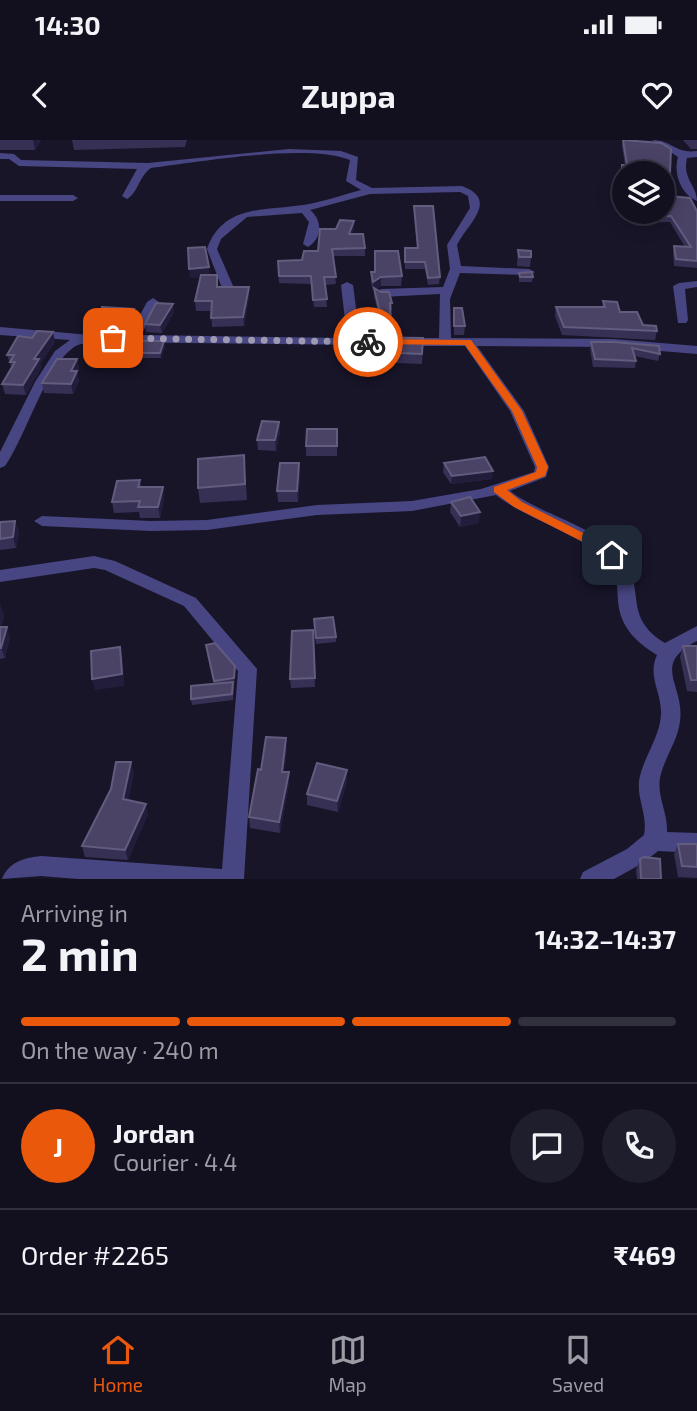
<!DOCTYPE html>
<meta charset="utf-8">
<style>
:root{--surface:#12101f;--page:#1f1e2c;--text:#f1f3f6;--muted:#9c9da4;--line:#31303d;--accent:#ea580c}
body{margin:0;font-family:"Exo 2",sans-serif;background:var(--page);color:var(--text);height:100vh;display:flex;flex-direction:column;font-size:26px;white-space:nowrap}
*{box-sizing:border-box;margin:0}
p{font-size:23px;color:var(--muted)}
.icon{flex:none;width:38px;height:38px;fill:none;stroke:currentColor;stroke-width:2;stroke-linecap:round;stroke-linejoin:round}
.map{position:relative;height:739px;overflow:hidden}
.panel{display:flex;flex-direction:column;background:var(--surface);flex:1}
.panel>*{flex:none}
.controls{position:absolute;left:612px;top:21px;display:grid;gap:14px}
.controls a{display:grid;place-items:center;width:63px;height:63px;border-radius:50%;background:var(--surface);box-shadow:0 4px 18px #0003,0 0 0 2px var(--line);font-size:35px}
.pin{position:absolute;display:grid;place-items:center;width:60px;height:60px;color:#fff;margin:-30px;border-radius:14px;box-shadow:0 4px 10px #0006}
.courier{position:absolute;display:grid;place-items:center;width:70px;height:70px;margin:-35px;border:5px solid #ea580c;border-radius:50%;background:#fff;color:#222;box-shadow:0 2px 9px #0007}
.head em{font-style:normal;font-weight:700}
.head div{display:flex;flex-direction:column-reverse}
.head{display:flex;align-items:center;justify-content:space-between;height:119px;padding:0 21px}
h1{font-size:46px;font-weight:700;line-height:52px}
.bar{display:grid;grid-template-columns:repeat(4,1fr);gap:10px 7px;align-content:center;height:84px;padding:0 21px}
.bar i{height:9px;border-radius:5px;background:var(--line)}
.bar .active{background:var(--accent)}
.bar p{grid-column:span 4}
.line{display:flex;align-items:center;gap:18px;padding:0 21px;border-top:2px solid var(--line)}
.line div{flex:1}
.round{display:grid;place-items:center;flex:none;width:74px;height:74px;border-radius:37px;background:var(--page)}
.status{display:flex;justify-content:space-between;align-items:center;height:49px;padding:0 35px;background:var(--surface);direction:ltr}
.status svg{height:19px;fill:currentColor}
header{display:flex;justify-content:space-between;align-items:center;height:91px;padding:0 21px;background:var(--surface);font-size:32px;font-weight:700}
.tab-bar{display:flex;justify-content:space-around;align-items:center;height:98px;border-top:2px solid var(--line);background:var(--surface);font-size:19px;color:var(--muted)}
.tab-bar a{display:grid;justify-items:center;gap:4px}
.tab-bar .active{color:var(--accent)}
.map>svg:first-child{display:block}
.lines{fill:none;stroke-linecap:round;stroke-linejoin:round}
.minor{fill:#474682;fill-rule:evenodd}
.wall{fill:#373055;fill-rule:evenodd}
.shaded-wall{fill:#231d3c}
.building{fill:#4a4366;stroke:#625c7e;stroke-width:2}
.route{fill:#ea580c}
.done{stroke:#9d9ab2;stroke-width:7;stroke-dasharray:0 12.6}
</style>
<div class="status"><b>14:30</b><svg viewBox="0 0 49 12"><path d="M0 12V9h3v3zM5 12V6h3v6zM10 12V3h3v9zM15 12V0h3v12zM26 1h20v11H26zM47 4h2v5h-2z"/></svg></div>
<header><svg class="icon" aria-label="back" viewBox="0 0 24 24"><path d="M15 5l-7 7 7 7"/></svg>Zuppa<svg class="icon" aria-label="heart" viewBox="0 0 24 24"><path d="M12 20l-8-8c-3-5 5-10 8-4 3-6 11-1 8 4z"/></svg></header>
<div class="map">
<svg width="697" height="739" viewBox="0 0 697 739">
<rect width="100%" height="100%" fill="#181529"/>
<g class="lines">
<path class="minor" d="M652,0C672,0 675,14 697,11V17L687,18C682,39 697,45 697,61C681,54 673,34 678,17Z
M289,9L341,11L358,17L356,40L372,48L462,46C500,60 467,84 457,105L461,126L529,129L535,132L529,135L460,133L450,159L451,198L613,199L697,206V214L613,207L477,206L524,271L549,327L546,337L510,351C541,375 598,387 621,416C648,450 621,476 665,503L697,486V501C650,525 685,544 680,581C678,601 664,618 660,638C657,657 668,673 667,692L697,693V713L658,711L643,723L614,739H580L583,732L627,709L644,695C648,676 637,660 639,641C643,617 660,598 661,574C662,553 647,536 657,515C636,502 620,487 618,461C617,448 618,436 610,425C590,397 527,380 496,355L412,371L317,375L207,390L151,391L42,386L34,381L42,376L151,381L207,380L317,365L412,361L481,349L534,332L535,327L510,271L465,206H402L396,202L402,198H439L440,154L381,157L375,153L381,149L443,147L450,129L447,105L470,68L468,56L460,52L370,54L310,70C323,80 322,99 308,107L303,104L309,82L302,73L247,77L221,99L217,109L234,148L228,151L222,148L207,109C223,64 265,71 303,65C323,62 342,55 361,50L346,41L350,20C306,3 200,22 151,28C139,36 138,53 127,59L122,56L137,29L19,26L9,19H0V13L14,14L21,20L148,23Z
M0,55H73L78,58L73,61H0Z
M697,141V147L685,149L688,180L686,183H678L673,146L679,143Z
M347,142L353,145L360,198L373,199V205L95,202C88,203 80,203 74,207C46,226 26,296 5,326L0,328V312L35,242L55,211L70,200L0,195V187L90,195H129L147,162L153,158L159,162L141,195L347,198L341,145Z
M94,416L115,421L196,458L257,529L244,739H78L41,736L2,739C9,722 23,718 41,716L222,729L238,531L184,466L105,430L94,428L0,442V430Z"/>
</g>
<path class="wall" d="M0,0H41L35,10H0Z
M72,0H209H187L185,7L74,10Z
M623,0L669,56L697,71V128L674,126L673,113L674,106L685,107L670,82L631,83L615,62L613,48L614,42L620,43L622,25H625L622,6ZM625,33L663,72H625Z
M683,0H697V9H691Z
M414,66L440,137L439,144L428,145L425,129H405V108H417Z
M354,81V88L352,94L365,108V116H333L336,144L325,145L327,167H314L311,144L279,143L278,121L302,120L318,111L336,89Z
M518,110L531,117L530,127L517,126Z
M371,132L402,136L401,146H381L376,149L392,163V170L390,171L391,195L362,194V180L380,181L374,156V151H373L371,142Z
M519,133L533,137L532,142H519Z
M210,135L218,147H249V156L244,186L212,187L211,171H196L195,161L200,137L190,138Z
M603,161L643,185L657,191L655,200L562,195L555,176L556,167H602Z
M454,168L465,186L464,195H454Z
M134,169L135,178L129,190L103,188L101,178Z
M174,172L162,193L146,192L145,184Z
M423,198L422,224L375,222L374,230L346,229V219Z
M55,202L40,224L41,228L26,255L5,254L2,244L12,229L7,215Z
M591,202H614L660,214L658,221L635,216L636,221L635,228L593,227L590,209Z
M165,206L161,218H137V213Z
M77,219L79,229L77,232L79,241L73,254L44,253L42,243Z
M279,282L280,292L276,311L258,310L257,300Z
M337,289V316H306V306Z
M244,315L247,360L200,363L198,348Z
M299,323L300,334L298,362H278L277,351Z
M444,323L492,339L451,344L443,332Z
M140,340L141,347H163L164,358L160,378H140L139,372L114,373L112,362Z
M451,362L479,383L460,387L450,372Z
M15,381L19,392L16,408L0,410V382Z
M0,465L4,476L1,487L10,497L5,518L0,519Z
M314,479L336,497V502L316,504Z
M313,490L315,547L291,548L290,539Z
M683,506H697V552L687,551L680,517Z
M207,511L235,526V532L233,560L192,565L191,559L214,544Z
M287,609L284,632H289V643L280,693L250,688L249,677L261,630Z
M347,630V641L338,672L307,665V654Z
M134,633L128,660L148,674L128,720L85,717L82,706Z
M678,704H697V738L678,737L674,714Z
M640,719L661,739H637L636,730Z"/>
<path class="shaded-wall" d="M33,0H41L35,10Z
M354,81V88L349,102V94Z
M209,127L210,136L190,138L189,129Z
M381,137V146L373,151V142Z
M249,147V156L244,186L243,177Z
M173,164L174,172L162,193L160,185Z
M134,169L135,178L129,190L127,181Z
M53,192L55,202L40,224L41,228L26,255L23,245L34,219Z
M164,201L165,206L161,218L160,213Z
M77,219L79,229L77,232L79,241L73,254L71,244V231Z
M279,282L280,292L276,311L275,300Z
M299,323L300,334L298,362L297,351Z
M493,331L492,339L451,344L452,336Z
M163,347L164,358L160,378L158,367Z
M480,372L479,383L460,387L461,376Z
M15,381L19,392L16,408L13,397Z
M0,465L4,476L0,494Z
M7,487L10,497L5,518L1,508Z
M120,507L123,518L124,546L95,550L92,539Z
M286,598L287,609L283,643L282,632Z
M131,622L134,633L126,669L123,659Z
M347,630V641L338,672L337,661Z
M289,632V643L280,693L279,682Z
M146,664L148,674L128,720L125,710Z"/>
<path class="building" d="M623,0L661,3L671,9L669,56L690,58L697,71V121L676,119L674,106L691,107L671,76L632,77L628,72H663V33H625V68L616,56L614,42L621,43L622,25H627Z
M414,66H433L440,137L428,138L425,122H405V108H418Z
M340,80L354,81L349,94H363L365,108L332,109L336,137H324L327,159L313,160L311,136H279L278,121L302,120L304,111H318L320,89H336Z
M205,107L209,127L189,129L188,108Z
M518,110L531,111V117H519Z
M375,111H398L402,136L381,137L373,142L371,132H375Z
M532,132L533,137H520L519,133Z
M201,135H217V147H249L243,177L211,178L212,161H195Z
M374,148L381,152H389L392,163H390L391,187H362V180L382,181Z
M603,161L617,162L620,172H637L643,185L656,186L657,191L564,187L556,167H605Z
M156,163L173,164L160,185L145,184Z
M102,167L134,169L127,181L101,178Z
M454,168H462L465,186H454Z
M37,191L53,192L34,219H39L23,245L2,244L15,222H10L14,215H7L18,196L32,198Z
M351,197L423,198L422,214L375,212L374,220L346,219Z
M142,201H164L160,213H137Z
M591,202H614L659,206L660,214L632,208L636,221L595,219Z
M57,219H77L71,231H77L71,244L42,243Z
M262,281L279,282L275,300H257Z
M307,289H337V306H306Z
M244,315L245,344L198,348V319Z
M485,317L493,331L452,336L444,323Z
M280,323H299L297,351H277Z
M140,340L138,347H163L158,367H138L140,361L112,362L117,341Z
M470,357L480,372L461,376L451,362Z
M15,381L13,397L0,399V382Z
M333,477L336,497L316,498L314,479Z
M0,487H7L1,508H0Z
M313,490L315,538L290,539L292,491Z
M215,503L235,526L234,538L214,541L206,505Z
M683,506H697V540H691Z
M120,507L122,534L92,539L91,511Z
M233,542L232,554L191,559V546Z
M266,597L286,598L282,632H289L279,682L249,677L258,629L261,630Z
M116,622H131L123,659L146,664L125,710L82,706L111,649Z
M317,623L347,630L337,661L307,654Z
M678,704H697V727L682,726Z
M644,717L660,719L661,739H641L640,719Z"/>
<path class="route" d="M368,199L471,200L522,271L548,327L545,336L507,350L522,362L605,404L616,412V417H608L597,409L514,367L494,352V347L536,332L537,327L512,271L465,205L365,204L364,202Z"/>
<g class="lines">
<path class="done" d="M113,198L368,202"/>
</g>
</svg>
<div class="controls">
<a><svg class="icon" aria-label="layers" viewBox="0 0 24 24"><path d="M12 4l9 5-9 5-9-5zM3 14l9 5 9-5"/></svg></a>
</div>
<div class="pin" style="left:113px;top:198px;background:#ea580c"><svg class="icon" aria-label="bag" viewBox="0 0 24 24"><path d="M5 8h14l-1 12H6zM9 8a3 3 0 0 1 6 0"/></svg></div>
<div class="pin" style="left:612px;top:415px;background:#1f2937"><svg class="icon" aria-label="home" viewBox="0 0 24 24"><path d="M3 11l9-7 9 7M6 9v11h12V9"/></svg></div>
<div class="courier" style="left:368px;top:202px"><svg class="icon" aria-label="bike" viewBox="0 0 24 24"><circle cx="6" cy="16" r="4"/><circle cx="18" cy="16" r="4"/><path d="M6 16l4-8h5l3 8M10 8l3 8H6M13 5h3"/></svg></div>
</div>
<section class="panel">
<div class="head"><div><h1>2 min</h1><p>Arriving in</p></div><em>14:32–14:37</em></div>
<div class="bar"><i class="active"></i><i class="active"></i><i class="active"></i><i></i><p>On the way · 240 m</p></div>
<div class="line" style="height:126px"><b class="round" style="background:var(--accent);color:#fff">J</b><div><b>Jordan</b><p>Courier · 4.4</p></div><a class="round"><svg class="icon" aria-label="chat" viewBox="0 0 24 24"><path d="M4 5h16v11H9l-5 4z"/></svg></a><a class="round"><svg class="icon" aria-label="phone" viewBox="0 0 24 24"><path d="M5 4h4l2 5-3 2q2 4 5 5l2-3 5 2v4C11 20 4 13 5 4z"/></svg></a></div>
<div class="line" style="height:91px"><div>Order #2265</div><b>₹469</b></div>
</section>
<nav class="tab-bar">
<a class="active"><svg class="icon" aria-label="home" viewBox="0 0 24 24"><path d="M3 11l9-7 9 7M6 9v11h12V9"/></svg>Home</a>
<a><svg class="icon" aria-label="map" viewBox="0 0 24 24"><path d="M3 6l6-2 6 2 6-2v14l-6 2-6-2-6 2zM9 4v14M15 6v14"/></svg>Map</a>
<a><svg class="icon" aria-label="saved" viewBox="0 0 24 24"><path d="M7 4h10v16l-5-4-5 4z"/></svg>Saved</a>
</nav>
